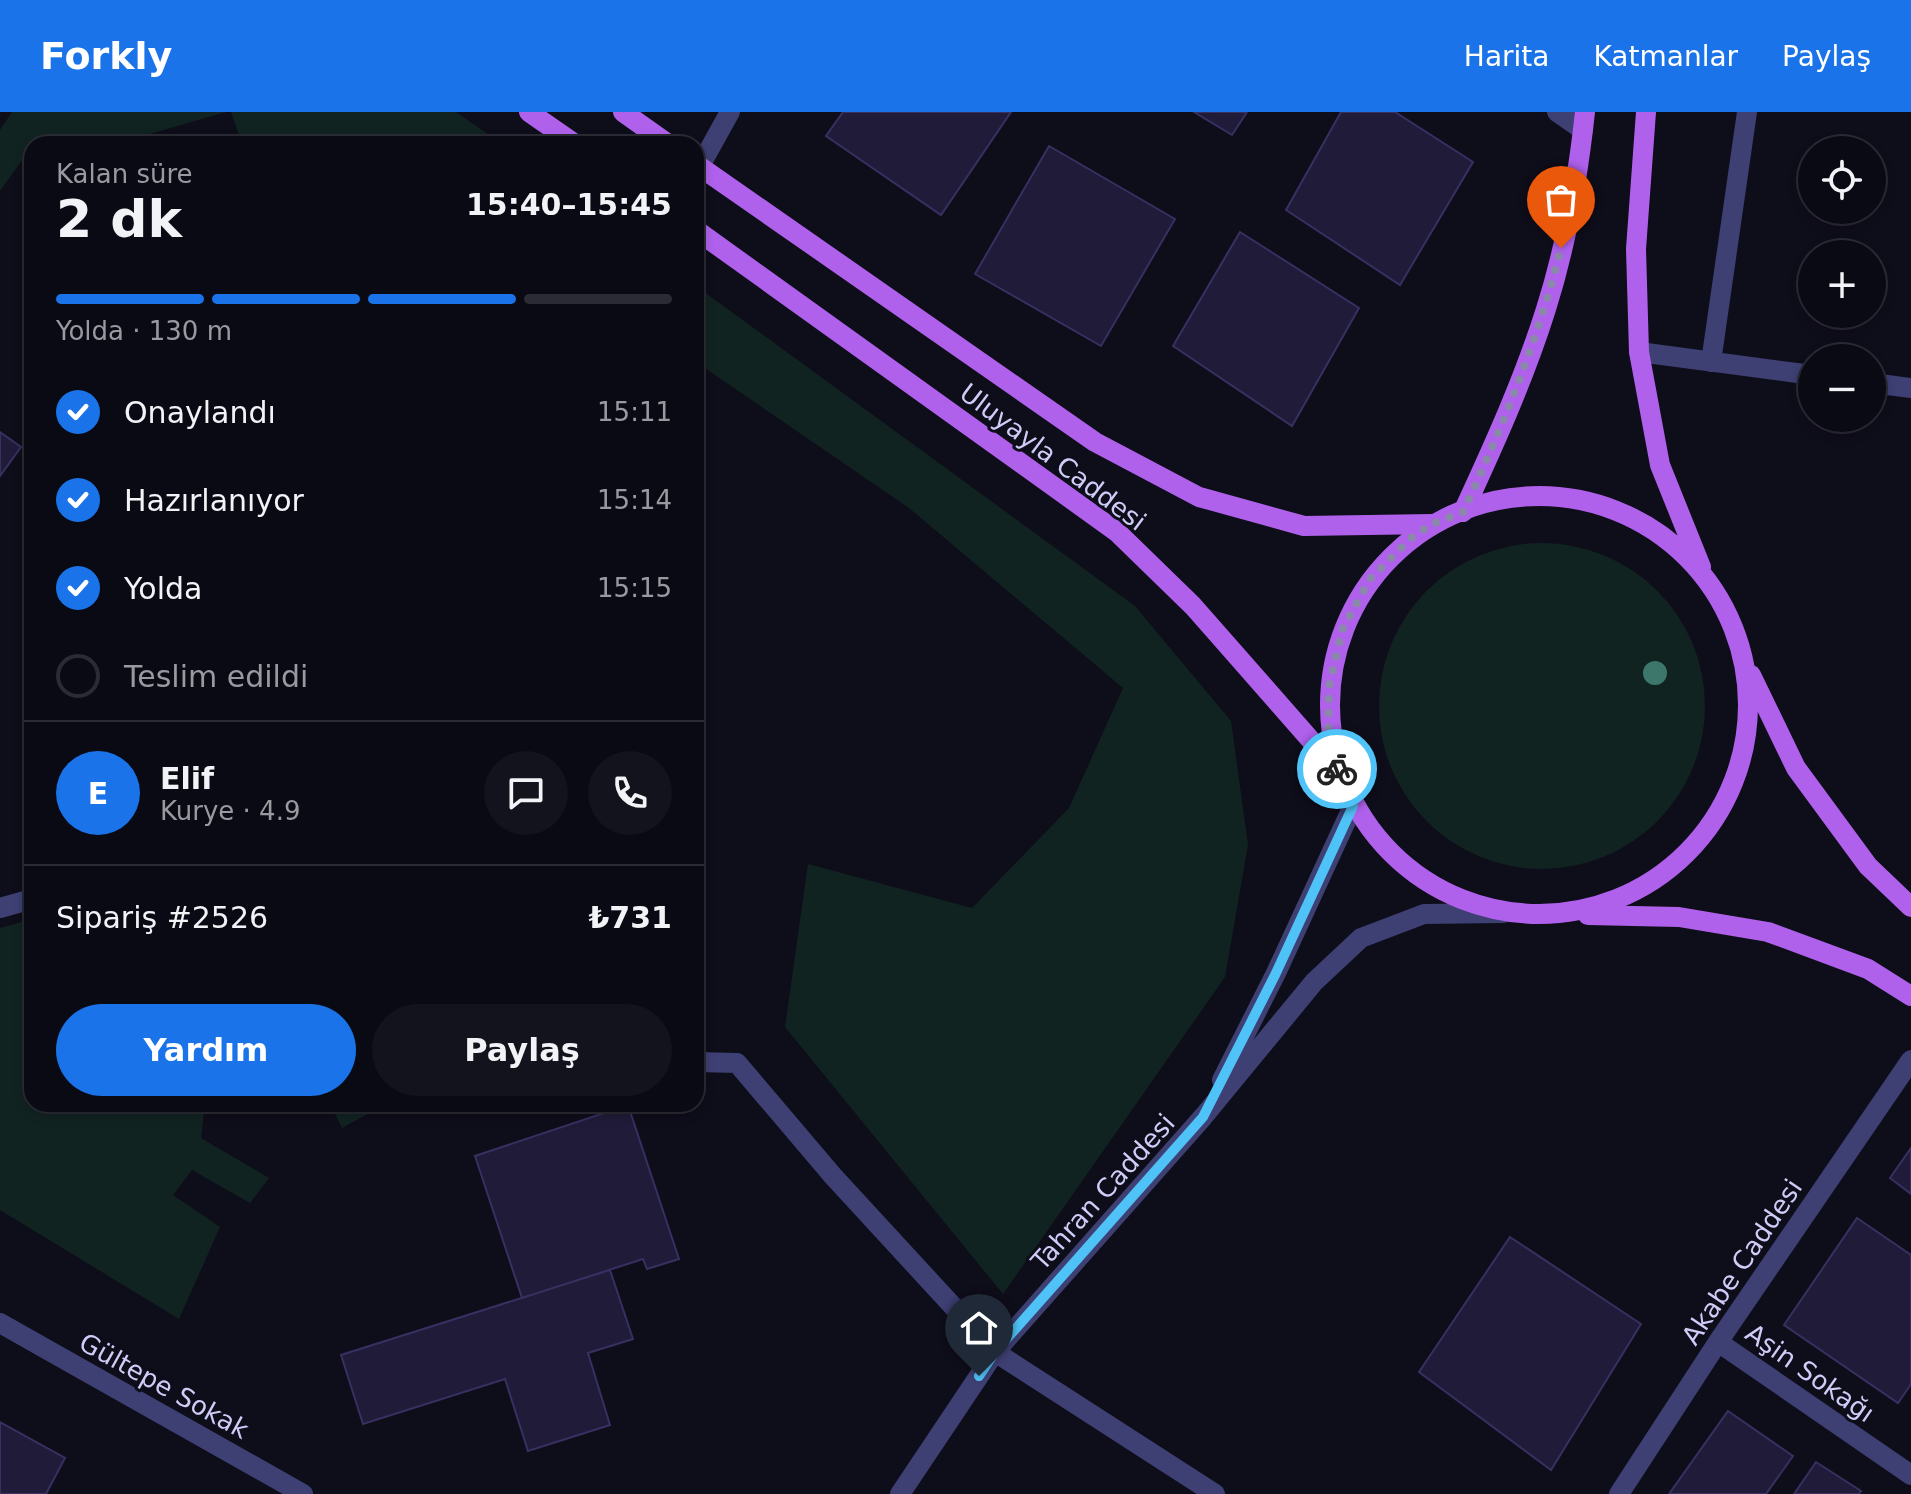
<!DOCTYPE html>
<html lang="tr">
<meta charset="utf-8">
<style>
:root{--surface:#0a0a14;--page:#13131d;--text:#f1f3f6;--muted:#999aa0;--line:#2a2b34;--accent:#1a73e8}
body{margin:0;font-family:"DejaVu Sans",sans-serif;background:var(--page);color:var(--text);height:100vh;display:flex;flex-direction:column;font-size:30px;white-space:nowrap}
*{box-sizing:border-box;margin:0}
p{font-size:26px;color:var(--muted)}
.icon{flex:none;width:44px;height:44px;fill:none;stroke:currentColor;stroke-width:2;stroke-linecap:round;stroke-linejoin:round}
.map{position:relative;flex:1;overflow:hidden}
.sheet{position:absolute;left:24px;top:24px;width:680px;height:976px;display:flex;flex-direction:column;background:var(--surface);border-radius:24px;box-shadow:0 4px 12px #0003,0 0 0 2px var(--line)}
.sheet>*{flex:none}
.tools{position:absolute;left:1798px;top:24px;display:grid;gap:16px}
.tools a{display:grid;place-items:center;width:88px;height:88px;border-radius:50%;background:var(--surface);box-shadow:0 4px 12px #0003,0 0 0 2px var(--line);font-size:40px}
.pin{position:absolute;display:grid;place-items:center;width:68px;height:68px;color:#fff;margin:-82px -34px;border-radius:50% 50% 50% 0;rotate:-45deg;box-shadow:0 0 8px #0007}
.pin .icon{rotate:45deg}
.courier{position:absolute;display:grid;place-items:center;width:80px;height:80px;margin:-40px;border:6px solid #4fc3f7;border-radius:50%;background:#fff;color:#222;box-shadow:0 2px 10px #0007}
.summary em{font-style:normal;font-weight:800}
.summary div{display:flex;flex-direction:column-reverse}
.summary{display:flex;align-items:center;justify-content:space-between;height:136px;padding:0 32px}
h1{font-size:52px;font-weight:800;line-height:60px}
.bar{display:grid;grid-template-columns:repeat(4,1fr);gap:12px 8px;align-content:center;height:96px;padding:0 32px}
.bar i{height:10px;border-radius:6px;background:var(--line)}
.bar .on{background:var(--accent)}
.bar p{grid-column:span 4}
.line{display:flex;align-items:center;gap:20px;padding:0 32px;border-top:2px solid var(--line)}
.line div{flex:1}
.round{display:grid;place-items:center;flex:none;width:84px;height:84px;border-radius:42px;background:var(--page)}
ol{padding:0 32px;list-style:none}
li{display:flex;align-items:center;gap:24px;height:88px}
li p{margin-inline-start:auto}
li .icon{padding:8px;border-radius:50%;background:var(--accent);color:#fff;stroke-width:4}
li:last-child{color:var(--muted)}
li i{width:44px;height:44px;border:4px solid var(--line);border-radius:50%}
.cta{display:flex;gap:16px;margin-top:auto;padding:16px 32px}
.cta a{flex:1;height:92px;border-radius:48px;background:var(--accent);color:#fff;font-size:32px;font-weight:800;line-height:92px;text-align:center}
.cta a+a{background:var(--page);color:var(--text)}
header{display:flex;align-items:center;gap:48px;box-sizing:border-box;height:112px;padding:0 40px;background:var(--accent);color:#fff}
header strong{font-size:38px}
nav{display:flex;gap:44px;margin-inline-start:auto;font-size:28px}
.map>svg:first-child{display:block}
.green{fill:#112321}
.building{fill:#201b38;stroke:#373061;stroke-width:2}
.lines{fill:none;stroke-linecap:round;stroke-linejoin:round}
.minor{stroke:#3e3f73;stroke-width:20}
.major{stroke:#af61eb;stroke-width:20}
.tree{fill:#3d776b}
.done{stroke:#8b89aa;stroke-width:8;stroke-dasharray:0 14.4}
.route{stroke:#4fc3f7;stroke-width:10}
.labels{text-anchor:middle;stroke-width:6;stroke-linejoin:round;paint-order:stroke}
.street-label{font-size:26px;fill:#cfccf8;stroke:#0e0d1a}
</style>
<header>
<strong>Forkly</strong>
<nav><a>Harita</a><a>Katmanlar</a><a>Paylaş</a></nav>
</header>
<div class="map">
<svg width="1911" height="1382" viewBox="0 0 1911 1382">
<rect width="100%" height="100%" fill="#0e0d1a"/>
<path class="green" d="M12,0H226L115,32L35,30L0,79V18Z
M231,0H456L502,32H242Z
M696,174L1135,494L1231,609L1248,733L1225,865L1003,1182L785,915L808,752L972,796L1069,696L1123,576L909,396L696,250Z
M1379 594a163 163 0 1 1 326 0a163 163 0 1 1-326 0Z
M32,807V992H205L201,1026L269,1066L250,1091L192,1058L173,1083L220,1115L179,1207L0,1098V816Z
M330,992H386L342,1016Z"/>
<path class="building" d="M843,0H1011L941,103L826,24Z
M1194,0H1247L1232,23Z
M1341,0H1395L1473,50L1400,173L1286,98Z
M1049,34L1175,107L1101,234L975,162Z
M1240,120L1359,196L1292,314L1173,234Z
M0,320L21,335L0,364Z
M628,993L679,1147L647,1157L643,1147L522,1186L475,1044Z
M1911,1036V1082L1890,1066Z
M1857,1106L1911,1143V1272L1898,1291L1784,1213Z
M1510,1125L1641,1212L1551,1358L1419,1260Z
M610,1158L633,1227L588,1241L610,1313L528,1339L505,1267L363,1312L341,1243Z
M1728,1299L1793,1344L1766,1382H1669Z
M0,1310L65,1346L46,1382H0Z
M1816,1350L1861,1379L1859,1382H1794Z"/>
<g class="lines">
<path class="minor" d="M1557,0L1583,18
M700,54L730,0
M1639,240L1812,263
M1711,250L1747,0
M1872,271L1911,276
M0,796L32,787
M696,950L737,951L833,1064L995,1240L1215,1382
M1222,968L1276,861L1353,694
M0,1211L303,1382
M1718,1230L1911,1363
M900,1382L995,1240L1203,1005L1314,870L1361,826L1424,802L1504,801
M1619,1382L1718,1230L1911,948"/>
<path class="major" d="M529,0L575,32
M623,0L668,32
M1646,0L1636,137L1639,240L1660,353L1701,455
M696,52L1095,330L1199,385L1304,414L1432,412
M696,118L1117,420L1193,494L1330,650
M1330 593a209 209 0 1 1 418 0a209 209 0 1 1-418 0Z
M1463,400C1494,333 1524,267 1546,197C1566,134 1578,65 1585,0
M1751,563L1796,656L1868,754L1911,795
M1588,803L1679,805L1768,820L1868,857L1911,884"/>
</g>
<circle class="tree" cx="1655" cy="561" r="12"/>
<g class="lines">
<path class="done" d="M1337,657L1328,634L1329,575L1342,518L1370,467L1411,426L1432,412L1463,400C1503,314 1538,228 1561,136"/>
<path class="route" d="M979,1264L995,1240L1203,1005L1276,861L1353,694L1337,657"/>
</g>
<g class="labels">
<g class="street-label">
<text transform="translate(1053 345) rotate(37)" y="9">Uluyayla Caddesi</text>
<text transform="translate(1103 1080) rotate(-48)" y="9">Tahran Caddesi</text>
<text transform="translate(1742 1150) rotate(-56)" y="9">Akabe Caddesi</text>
<text transform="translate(1810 1261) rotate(35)" y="9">Aşin Sokağı</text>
<text transform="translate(164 1274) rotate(29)" y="9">Gültepe Sokak</text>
</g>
</g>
</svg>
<div class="tools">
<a><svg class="icon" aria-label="locate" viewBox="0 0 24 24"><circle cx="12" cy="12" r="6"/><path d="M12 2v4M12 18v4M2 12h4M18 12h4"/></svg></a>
<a>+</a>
<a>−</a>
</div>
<div class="pin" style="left:1561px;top:136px;background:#ea580c"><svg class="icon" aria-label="bag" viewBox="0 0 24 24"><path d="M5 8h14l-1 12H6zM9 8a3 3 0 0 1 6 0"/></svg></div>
<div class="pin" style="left:979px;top:1264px;background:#1f2937"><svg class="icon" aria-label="home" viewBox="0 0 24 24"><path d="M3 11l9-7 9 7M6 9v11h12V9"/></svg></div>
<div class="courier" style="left:1337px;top:657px"><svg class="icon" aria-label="bike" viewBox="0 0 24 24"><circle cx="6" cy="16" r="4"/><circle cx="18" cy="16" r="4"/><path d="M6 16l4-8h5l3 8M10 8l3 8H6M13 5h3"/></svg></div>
<section class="sheet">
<div class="summary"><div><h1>2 dk</h1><p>Kalan süre</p></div><em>15:40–15:45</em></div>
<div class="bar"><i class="on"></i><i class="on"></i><i class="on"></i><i></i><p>Yolda · 130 m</p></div>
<ol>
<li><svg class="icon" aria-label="check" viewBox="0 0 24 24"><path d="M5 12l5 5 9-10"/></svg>Onaylandı<p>15:11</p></li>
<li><svg class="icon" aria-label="check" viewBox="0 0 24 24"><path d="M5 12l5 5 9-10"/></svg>Hazırlanıyor<p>15:14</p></li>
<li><svg class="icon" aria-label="check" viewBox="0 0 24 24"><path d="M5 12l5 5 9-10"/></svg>Yolda<p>15:15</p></li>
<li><i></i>Teslim edildi</li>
</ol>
<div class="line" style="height:144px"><b class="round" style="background:var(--accent);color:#fff">E</b><div><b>Elif</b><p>Kurye · 4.9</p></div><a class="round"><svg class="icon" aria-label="chat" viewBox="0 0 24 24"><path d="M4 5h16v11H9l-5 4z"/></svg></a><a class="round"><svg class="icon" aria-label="phone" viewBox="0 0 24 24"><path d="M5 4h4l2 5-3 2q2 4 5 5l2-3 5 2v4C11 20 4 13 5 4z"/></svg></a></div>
<div class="line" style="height:104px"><div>Sipariş #2526</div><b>₺731</b></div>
<div class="cta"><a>Yardım</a><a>Paylaş</a></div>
</section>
</div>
